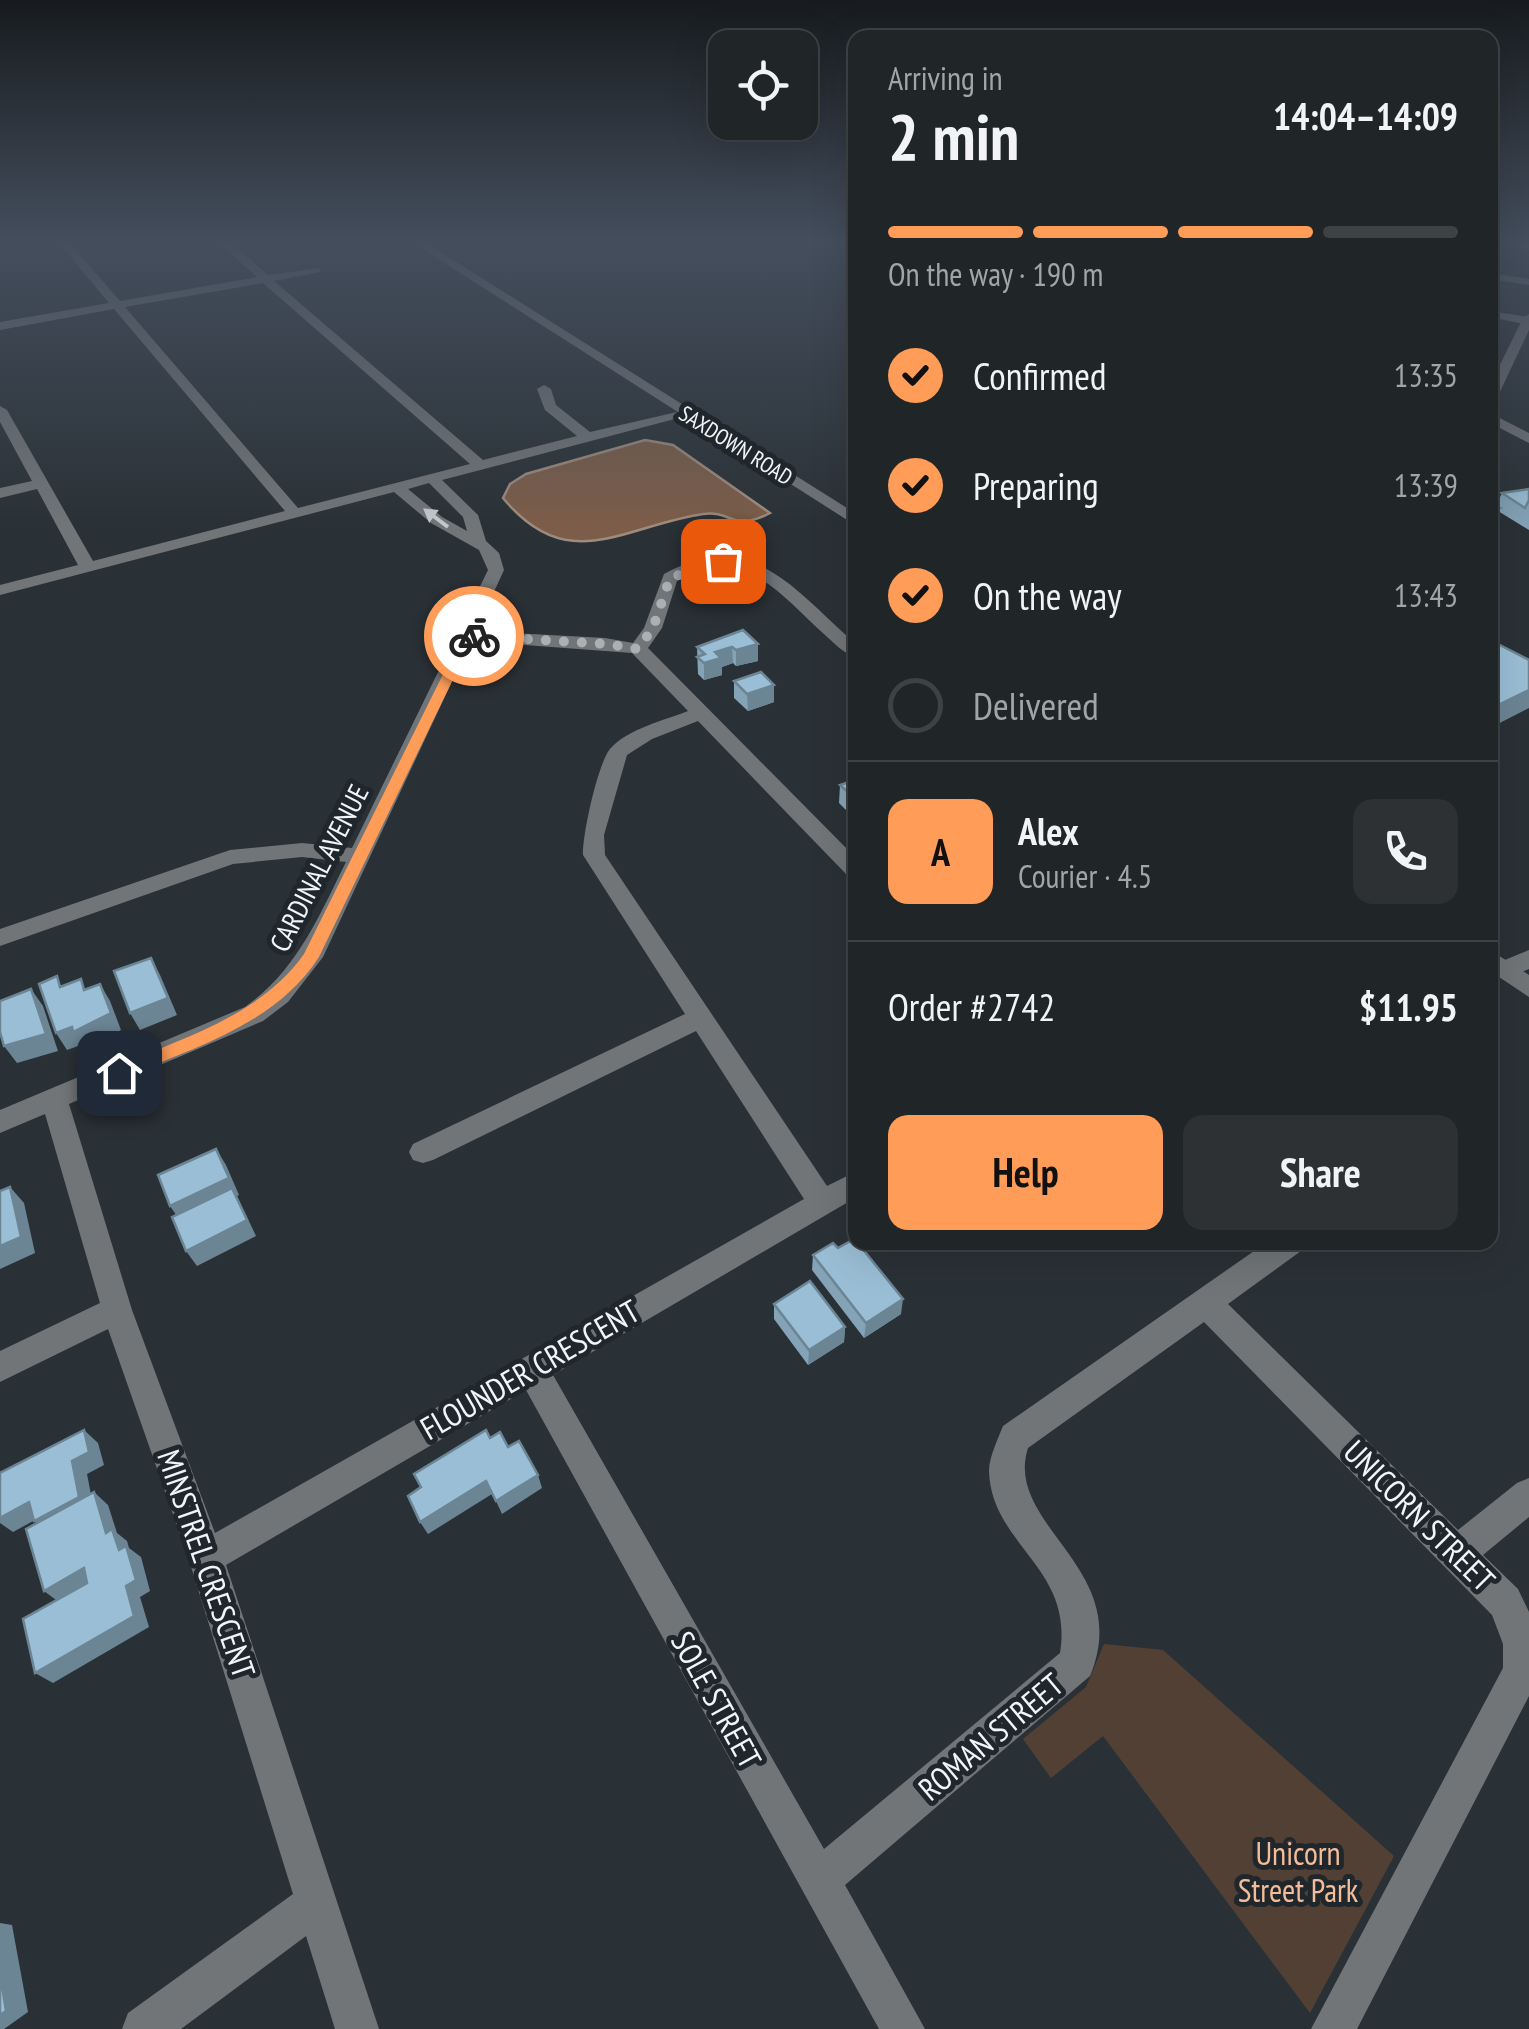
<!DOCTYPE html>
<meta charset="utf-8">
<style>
:root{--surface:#202528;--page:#2d3134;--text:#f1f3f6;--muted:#a2a5a8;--line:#3d4245;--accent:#fe9c58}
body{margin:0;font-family:"PT Sans Narrow",sans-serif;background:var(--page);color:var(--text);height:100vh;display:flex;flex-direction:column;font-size:38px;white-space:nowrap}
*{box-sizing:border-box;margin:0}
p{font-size:32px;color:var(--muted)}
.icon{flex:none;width:55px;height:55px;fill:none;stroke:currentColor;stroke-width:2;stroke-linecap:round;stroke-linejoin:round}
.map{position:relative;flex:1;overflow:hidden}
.details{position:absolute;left:848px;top:30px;width:650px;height:1220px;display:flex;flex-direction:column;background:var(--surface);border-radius:20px;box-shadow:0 10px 40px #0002,0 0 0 2px var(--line)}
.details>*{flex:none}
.tools{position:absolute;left:708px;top:30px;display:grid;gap:20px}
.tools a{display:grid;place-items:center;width:110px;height:110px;border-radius:20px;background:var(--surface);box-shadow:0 10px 40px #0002,0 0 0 2px var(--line);font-size:50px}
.pin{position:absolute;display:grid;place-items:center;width:85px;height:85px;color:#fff;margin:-42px;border-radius:20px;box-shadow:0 5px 15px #0006}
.courier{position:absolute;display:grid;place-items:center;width:100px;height:100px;margin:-50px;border:8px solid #fe9c58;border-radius:50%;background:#fff;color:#222;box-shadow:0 2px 12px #0007}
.summary em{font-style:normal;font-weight:600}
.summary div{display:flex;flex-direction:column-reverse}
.summary{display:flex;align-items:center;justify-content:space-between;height:170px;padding:0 40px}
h1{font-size:65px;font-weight:600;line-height:75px}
.bar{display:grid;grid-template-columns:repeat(4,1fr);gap:15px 10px;align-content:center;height:120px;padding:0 40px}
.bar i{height:12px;border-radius:8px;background:var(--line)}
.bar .current{background:var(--accent)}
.bar p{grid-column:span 4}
.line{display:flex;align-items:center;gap:25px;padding:0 40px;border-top:2px solid var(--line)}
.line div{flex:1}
.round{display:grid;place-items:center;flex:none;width:105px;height:105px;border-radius:20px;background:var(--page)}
ol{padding:0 40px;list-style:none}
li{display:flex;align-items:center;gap:30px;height:110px}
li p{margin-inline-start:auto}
li .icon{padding:10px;border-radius:50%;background:var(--accent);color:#111;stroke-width:4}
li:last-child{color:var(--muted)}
li i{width:55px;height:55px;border:5px solid var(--line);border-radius:50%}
.cta{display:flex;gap:20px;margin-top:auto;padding:20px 40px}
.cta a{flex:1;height:115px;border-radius:20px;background:var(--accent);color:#111;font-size:40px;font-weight:600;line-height:115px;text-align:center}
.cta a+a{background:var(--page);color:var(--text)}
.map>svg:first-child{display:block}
.green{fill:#534034}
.water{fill:#7c5d49;stroke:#9f8b7e;stroke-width:2.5}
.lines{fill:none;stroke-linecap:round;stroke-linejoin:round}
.minor{fill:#717578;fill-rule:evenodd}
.tertiary{fill:#717578;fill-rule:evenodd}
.wall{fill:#84a3b7}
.shaded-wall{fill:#6c8595}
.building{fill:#9abed5;stroke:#6c8595;stroke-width:2.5}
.oneway{fill:#c4c8cb}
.route{fill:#fe9c58}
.done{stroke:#abb0b4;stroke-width:10;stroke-dasharray:0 18}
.labels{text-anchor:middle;stroke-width:10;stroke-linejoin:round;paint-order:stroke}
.far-street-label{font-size:22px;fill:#f0f5f8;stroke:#20272c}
.street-label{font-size:28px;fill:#f0f5f8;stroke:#20272c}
.near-street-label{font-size:32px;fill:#f0f5f8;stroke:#20272c}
.near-park-label{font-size:32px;fill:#f5bc99;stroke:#20272c}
</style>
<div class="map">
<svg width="1529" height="2029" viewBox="0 0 1529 2029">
<rect width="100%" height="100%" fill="#2a3136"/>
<path class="green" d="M1104,1644L1163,1650L1394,1856L1310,2013L1103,1736L1051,1778L1023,1739L1086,1687Z"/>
<path class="water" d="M645,440L673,445L770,513C732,533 733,510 703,514C623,526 568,577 503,498L510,484L526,474Z"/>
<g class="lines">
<path class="minor" d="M57,241H68L120,301L257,277L217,241H229L268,275L320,268V272L274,281L483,460L577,436L545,410L537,389L544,385L551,389L556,405L590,432L690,409V415L442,480L478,515L486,541L499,553L504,570L476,631L605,638L633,643L644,628L664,574C753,527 793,589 855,643V657C843,653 834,643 824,634C776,591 746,544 677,581L662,628L648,648L855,857V877L847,875L698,721L652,739L627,755L604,835L605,855L827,1186L855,1172V1198L553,1375L824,1849L1060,1653C1074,1567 991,1545 989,1471C989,1457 998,1439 1003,1426L1267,1242H1305L1301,1251L1228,1304L1458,1530L1517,1483L1529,1478V1517L1483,1555L1518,1589L1529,1612V1696L1357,2029H1311L1503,1668V1644L1492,1615L1204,1322L1028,1448C1003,1526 1135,1568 1090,1676L845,1885L925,2029H879L526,1390L226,1565L379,2029H335L306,1936L181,2029H122L128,2013L293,1894L188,1557L108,1329L0,1382V1351L100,1303L45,1114L0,1133V1110L245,1007C297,970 318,918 346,862L302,857L233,864L0,946V929L230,850L302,843L352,848L488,570L479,550L431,523L394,492L0,595V585L78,565L37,489L0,498V488L32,481L0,422V406L7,410L93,561L285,511L114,309L0,330V322L109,303ZM263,283L470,464L298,508L125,307ZM429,483L463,517L467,531L442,517L408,489ZM471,641L632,653L688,711C665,720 627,729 610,749C598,763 582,836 583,855L685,1014L413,1144L409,1152L413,1160L423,1163L433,1160L696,1031L804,1199L215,1533L132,1310L69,1104L263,1021L288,1002L323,957Z
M1494,241L1529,244V250Z
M1490,273L1529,279V285L1490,279Z
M1529,314V330L1497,398L1490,402V385L1523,318Z
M1490,413L1529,433V443L1490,423Z
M1529,950V969L1504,979L1495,976L1492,970L1495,964Z"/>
<path class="tertiary" d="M410,241H423L855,513V525Z
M1490,311L1529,317V325L1490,317Z
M1490,950L1529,975V997L1490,971Z"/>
</g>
<path class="wall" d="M1529,489V530L1498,511L1490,529V502L1496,506L1502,493Z
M743,630L758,661L736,666L733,663L722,667V675L704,680L698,674L697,647Z
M734,681L774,685V702L748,711L734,698Z
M855,780V812L853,810L848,812L839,803L840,785Z
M838,1248L901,1314L864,1338L812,1270L813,1255Z
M774,1304L845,1327L844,1342L808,1365L774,1319Z"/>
<path class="shaded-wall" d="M1500,508L1490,529V510Z
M758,644V661L736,666V650Z
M732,647L733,663L722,667V675L704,680V663L715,652Z
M774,685V702L748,711L747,694Z
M1529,690V708L1490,728V709Z
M854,793L853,810L848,812L850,794Z
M151,958L160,975L177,1015L140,1030L130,1013Z
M100,984L110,1001L121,1030L85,1050L81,1045L67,1050L56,1033Z
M31,989L43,1006L58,1051L17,1063L4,1046Z
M216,1149L226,1165L239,1195L237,1196L256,1236L197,1266L186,1251L181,1222L170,1206Z
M10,1187L24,1203L35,1253L0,1269V1246Z
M903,1299L901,1314L864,1338L866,1323Z
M845,1327L844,1342L808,1365L809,1350Z
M84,1430L98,1443L104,1465L87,1474L94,1510L50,1534L34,1521L72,1461Z
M538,1475L542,1488L502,1514L496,1501Z
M486,1481L492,1494L428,1534L420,1522Z
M94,1492L108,1505L117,1533L127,1541L129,1548L141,1557L150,1591L140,1597L149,1627L53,1683L35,1673L119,1550L106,1533Z
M29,1502L46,1514L13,1532L0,1523V1511Z
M84,1568L99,1580L60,1603L44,1591Z
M0,1923L12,1925L28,2012L4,2029H0Z"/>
<path class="building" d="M1529,489V500L1525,508L1502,493Z
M1490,502L1500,508L1490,510Z
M743,630L758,644L736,650L732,647L715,652L721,658L704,663L697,657L705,654L697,647Z
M1490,640L1529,660V690L1490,709Z
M761,672L774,685L747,694L734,681Z
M855,780V794H850L840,785Z
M151,958L168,998L130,1013L114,971Z
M57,976L60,987L81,979L84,990L100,984L111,1013L73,1032L72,1027L56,1033L39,984Z
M31,989L46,1034L4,1046L0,1032V1001Z
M216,1149L229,1178L170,1206L158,1175Z
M10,1187L21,1237L0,1246V1191Z
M232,1188L247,1220L186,1251L172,1217Z
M854,1239L855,1242H857L903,1299L866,1323L813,1255L833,1243L838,1248Z
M810,1281L845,1327L809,1350L774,1304Z
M84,1430L89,1452L72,1461L79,1497L34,1521L29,1502L0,1518V1473Z
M486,1430L490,1438L500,1432L508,1447L519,1441L538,1475L496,1501L486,1481L420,1522L408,1496L421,1487L414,1474Z
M94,1492L106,1533L112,1529L119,1550L126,1546L136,1580L126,1586L134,1616L35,1673L23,1619L87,1583L84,1568L44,1591L26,1529Z
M0,1974L6,2011L0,2015Z"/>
<defs><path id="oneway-solid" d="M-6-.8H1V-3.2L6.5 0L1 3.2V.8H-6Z" transform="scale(2.5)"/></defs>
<use class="oneway" href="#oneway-solid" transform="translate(436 518) rotate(-143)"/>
<linearGradient id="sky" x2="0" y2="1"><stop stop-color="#171b1e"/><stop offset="0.46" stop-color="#444e5d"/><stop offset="1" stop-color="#444e5d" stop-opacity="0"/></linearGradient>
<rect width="1529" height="526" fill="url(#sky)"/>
<path class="route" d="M468,633L479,636L472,640L319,957C276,1024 195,1047 125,1077H113V1068C182,1038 259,1017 304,954L462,636Z"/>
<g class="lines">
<path class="done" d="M474,636L606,644L638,649L653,628L670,578L723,561"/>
</g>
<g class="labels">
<g class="far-street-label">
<text transform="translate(736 445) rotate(32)" y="8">SAXDOWN ROAD</text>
</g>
<g class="street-label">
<text transform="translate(319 868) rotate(-63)" y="10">CARDINAL AVENUE</text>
</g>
<g class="near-street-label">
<text transform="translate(530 1370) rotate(-30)" y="11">FLOUNDER CRESCENT</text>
<text transform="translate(1419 1516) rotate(45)" y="11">UNICORN STREET</text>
<text transform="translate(206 1564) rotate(71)" y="11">MINSTREL CRESCENT</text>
<text transform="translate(716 1700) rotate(61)" y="11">SOLE STREET</text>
<text transform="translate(991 1737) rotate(-40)" y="11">ROMAN STREET</text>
</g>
<g class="near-park-label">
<text x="1298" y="1865">Unicorn<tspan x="1298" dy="37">Street Park</tspan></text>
</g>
</g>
</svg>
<div class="tools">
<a><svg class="icon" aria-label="locate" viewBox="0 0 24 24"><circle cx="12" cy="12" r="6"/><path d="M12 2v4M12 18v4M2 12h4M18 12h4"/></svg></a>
</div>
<div class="pin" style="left:723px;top:561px;background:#ea580c"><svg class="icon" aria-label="bag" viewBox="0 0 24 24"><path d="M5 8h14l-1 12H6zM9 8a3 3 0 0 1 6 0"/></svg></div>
<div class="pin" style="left:119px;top:1073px;background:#1f2937"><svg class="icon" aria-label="home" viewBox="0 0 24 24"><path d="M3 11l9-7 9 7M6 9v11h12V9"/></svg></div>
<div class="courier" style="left:474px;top:636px"><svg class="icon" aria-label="bike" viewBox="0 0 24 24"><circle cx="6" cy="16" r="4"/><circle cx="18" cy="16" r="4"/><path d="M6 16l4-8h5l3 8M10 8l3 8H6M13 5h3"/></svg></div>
<section class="details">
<div class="summary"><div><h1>2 min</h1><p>Arriving in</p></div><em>14:04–14:09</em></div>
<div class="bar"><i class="current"></i><i class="current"></i><i class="current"></i><i></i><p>On the way · 190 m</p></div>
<ol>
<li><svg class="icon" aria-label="check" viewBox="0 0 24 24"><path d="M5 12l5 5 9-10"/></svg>Confirmed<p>13:35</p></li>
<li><svg class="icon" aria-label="check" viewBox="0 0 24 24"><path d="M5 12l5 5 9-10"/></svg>Preparing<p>13:39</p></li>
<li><svg class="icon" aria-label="check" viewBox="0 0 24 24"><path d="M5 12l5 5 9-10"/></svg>On the way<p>13:43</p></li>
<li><i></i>Delivered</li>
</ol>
<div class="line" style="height:180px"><b class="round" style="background:var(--accent);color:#111">A</b><div><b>Alex</b><p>Courier · 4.5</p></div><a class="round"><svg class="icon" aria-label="phone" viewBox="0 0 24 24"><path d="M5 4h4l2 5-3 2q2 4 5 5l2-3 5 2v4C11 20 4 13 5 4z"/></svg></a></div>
<div class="line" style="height:130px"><div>Order #2742</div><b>$11.95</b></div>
<div class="cta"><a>Help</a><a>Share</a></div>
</section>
</div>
